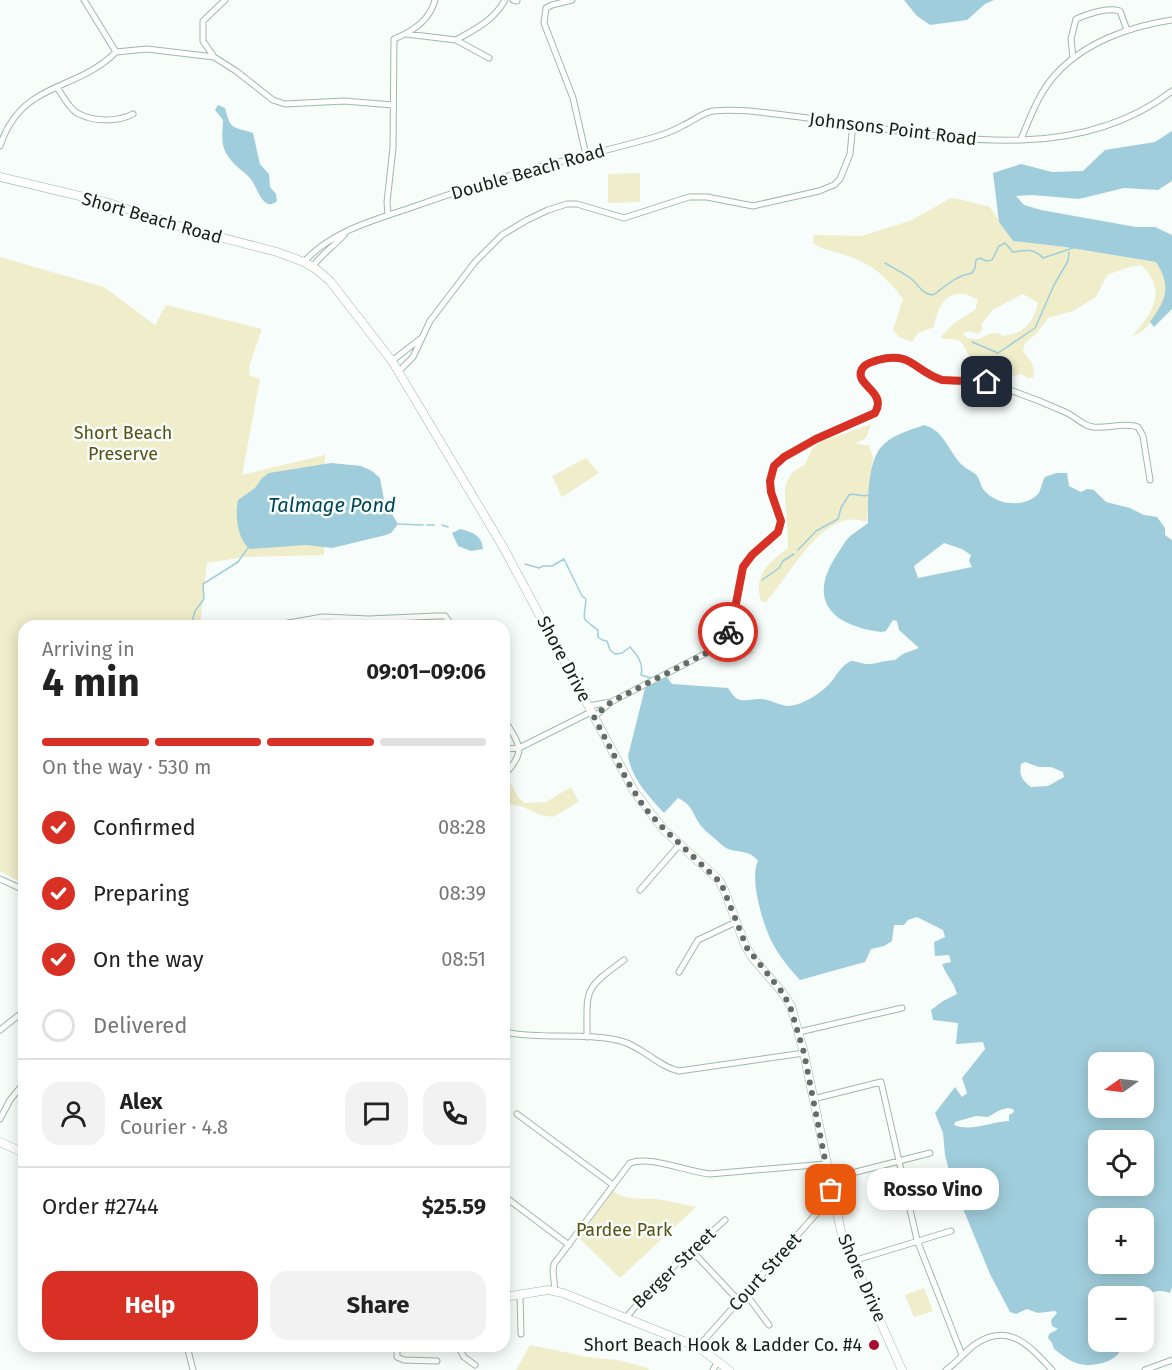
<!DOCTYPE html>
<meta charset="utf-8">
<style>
:root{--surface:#fff;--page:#f2f2f2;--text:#222;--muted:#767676;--line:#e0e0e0;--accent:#d93025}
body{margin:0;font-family:"Fira Sans",sans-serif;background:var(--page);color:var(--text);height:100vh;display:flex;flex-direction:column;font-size:22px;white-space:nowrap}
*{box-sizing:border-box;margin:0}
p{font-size:20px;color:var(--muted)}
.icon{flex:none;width:33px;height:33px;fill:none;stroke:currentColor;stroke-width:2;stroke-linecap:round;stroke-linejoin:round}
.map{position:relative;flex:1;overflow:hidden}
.sheet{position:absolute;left:18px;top:620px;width:492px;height:732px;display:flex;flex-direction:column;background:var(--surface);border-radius:18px;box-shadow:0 3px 15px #0003}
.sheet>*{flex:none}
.needle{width:39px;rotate:256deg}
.tools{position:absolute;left:1088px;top:1052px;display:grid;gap:12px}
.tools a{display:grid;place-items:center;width:66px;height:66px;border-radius:12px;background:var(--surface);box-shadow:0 3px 15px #0003;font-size:30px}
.pin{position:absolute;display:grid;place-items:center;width:51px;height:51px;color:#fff;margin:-26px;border-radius:12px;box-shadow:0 3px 9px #0006}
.courier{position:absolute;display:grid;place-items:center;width:60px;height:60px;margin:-30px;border:4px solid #d93025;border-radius:50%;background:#fff;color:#222;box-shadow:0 2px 8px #0007}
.bubble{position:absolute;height:42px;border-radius:18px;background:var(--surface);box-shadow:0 3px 15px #0003;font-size:20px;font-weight:700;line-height:42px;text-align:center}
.overview em{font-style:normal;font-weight:700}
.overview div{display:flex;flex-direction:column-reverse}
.overview{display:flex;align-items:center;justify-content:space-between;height:102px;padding:0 24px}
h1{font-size:39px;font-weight:700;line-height:45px}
.bar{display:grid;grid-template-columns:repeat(4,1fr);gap:9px 6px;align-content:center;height:72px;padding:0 24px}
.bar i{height:8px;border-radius:4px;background:var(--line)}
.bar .current{background:var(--accent)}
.bar p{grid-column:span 4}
.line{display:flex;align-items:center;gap:15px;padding:0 24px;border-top:2px solid var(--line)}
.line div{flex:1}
.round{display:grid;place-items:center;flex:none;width:63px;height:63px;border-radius:18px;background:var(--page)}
ol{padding:0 24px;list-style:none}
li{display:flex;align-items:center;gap:18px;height:66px}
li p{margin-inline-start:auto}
li .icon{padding:6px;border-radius:50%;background:var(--accent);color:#fff;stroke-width:4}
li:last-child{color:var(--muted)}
li i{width:33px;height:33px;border:3px solid var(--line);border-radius:50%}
.primary-button{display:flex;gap:12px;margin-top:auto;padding:12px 24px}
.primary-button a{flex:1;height:69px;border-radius:18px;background:var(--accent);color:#fff;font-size:24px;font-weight:700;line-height:69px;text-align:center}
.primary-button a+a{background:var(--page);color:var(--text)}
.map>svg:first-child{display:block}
.green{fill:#efedca;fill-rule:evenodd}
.water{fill:#a0cddb;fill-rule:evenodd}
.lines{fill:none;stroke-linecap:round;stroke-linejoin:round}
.stream{stroke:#a0cddb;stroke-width:1.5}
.street-casing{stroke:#9bbaa9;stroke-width:7}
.secondary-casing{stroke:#9bbaa9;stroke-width:9}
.street{stroke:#fff;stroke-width:5}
.secondary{stroke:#fff;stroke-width:8}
.done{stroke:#636d68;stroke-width:6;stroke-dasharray:0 10.8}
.route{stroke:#d93025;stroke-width:8}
.poi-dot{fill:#a70e2d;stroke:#f7fdfa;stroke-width:2}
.labels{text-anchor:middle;stroke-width:5;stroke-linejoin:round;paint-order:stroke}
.street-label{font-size:18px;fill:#14201a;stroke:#f7fdfa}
.park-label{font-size:18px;fill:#575214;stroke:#f7fdfa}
.poi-label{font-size:18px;fill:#14201a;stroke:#f7fdfa;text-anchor:end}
.water-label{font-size:20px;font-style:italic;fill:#024555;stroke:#f7fdfa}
</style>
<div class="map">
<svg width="1172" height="1370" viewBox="0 0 1172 1370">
<rect width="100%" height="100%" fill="#f7fdfa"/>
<path class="green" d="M640,173V202L608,203V174Z
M951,198C965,199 975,205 989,206L1013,241L1065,247L1156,262C1172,284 1169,297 1154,318C1147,327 1143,332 1132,336C1153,313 1168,290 1141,265L1129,267L1107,275L1096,297L1073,311L1048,318L1037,333L1025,343L1023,351C1030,361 1036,364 1033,378H1028L1021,374L1009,377L1001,376L987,357L970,358C959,336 963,341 940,338L954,323L975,310L978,300C974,298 968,294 964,294C943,292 937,311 934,327L918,333L912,342L899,337L893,330L903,299C885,275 872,264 843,254C832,251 822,250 813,243L814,235L861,236L910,221ZM1023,294L1038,303C1034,323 1023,334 1003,336C992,329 988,336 978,339C974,339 970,338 967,338L963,333L970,331L977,334L983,330L981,325L992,310Z
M0,257L104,287L155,325L166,305L262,329L250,364L249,375L260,379L242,475L325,455L324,555L244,557L207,563L200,625L24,626V884L0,871Z
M871,424L866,438L856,443L862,445H869L873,458L867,522C823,505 790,576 766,602L761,601C753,574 769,563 788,548C788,539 787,532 787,523C786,500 777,477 805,465L812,449L821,442Z
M586,458L599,473L562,497L552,476Z
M750,640L753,653L722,661L719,649Z
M507,777L518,797L525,803L546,802L571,787L579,802L553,817L541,815L523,807L504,803V783Z
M613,1191C627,1201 640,1198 656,1199C670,1201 683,1204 696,1207L620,1278L579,1238Z
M924,1288L933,1311L914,1317L905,1295Z
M530,1345L588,1357L617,1360L648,1368L649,1370H516Z"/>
<path class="water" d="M904,0H994L985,4L967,20L930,25L917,16Z
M218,105L225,108C231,131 232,126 253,133L260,164L269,174L270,187L276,194L277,201C262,214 257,184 249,177C242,170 231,163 226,153C220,142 223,131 223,120L215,110Z
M1172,131V181L1158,190L1124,188L1079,199L1032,195L1016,196L1024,205L1041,210L1136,227H1155L1172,235V309L1154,327L1150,322C1166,300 1172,287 1156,262L1065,247L1013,241L999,222L993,173L1021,164L1052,172L1083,171L1105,150L1155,142Z
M924,425C944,430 949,452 962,465C966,469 970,470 974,473C979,476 980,484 983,489C995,505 1023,509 1038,494C1041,490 1042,482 1045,477L1056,473H1067L1069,486L1081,492L1087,489L1094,490L1106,502L1130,508L1144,515L1157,517L1165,528V535L1172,540V1287L1170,1293C1162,1290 1153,1290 1146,1296L1143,1317V1296H1098V1341H1121C1121,1342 1120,1350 1120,1351C1114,1363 1092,1367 1080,1364C1070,1362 1062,1355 1054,1349L1052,1343L1048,1338L1049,1334L1058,1329L1052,1326L1051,1320L1057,1313L1055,1311L1038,1313L1027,1309L1016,1314L1010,1312L990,1274L952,1182L945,1155L943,1133L935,1113L955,1087L962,1097L967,1093L962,1078L985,1049L983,1042L956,1044L958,1023L933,1020L931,1010L943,1001L957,994C954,982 946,975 942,964L951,962L949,955L935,956L934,942L945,937L943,930L917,917L908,920L904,925H894L892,941L884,946L871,949L865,962L800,980C789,968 779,956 772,942C763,925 749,878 758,861C750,850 740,853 728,849C724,847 716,840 713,837C708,833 702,828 699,823C692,812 692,805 678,798L664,813C649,796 632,780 628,756L645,688L667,677L672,684L728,688C739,706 743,699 760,699C769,699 778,705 787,706C802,706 823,692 832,681C838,673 842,665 851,661C856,661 860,663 865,664C875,665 884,660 895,660L903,654L919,648L899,630L897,621L893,620L886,631L881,632C835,626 806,603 836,556C840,550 844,543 849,537C855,532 862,528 868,523C868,502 867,462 882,446C892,435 910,430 924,425ZM944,543L962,549L971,555L969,561L972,567L918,578L914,566ZM1025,762L1039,767H1051L1063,772L1064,777L1048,786L1031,787C1022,780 1019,776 1021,764ZM1098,1062H1143V1107H1098ZM1008,1108L1013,1109L1014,1112L1009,1115V1121C990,1122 972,1132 954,1125L955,1122L976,1116L988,1117L1000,1110ZM1098,1140H1143V1185H1098ZM1098,1218H1143V1263H1098Z
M331,463L361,466L372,471L380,478L384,500L398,524L391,533L386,535L332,548L306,545L250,549C237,540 235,514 238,500L255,488L262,478L269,473Z
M460,529C472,532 482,535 483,549L471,551L458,546L452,533Z"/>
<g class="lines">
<path class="stream" d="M885,263C893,268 902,272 910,278C919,284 921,294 933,295C946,286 955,276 972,273L975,268L976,260L980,258L986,261L992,260L999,246L1005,243L1013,252C1025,250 1034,248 1043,258L1073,248
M972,342L998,353L1035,328L1054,285L1068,261L1069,252
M398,524L423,525
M427,525H434
M442,525L448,527
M798,550L816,531L838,519L841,508L849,495C856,492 861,498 869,495
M525,564L539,568L543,566H552L564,559L582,596L586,599C584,623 580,616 598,630V637L602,640L607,641L610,650L615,654L622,653L630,647C637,655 644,663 641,675L651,678
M762,580L779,568L783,561L794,554
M191,626L195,611L204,599L203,584L238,562L248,548"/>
<g class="street-casing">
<path id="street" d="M84,0L116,52
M225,0L203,21V41L214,57L236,71L273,100L285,104L344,101L393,105
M513,0L517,1
M572,0L552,5L546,8L544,23L573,98L586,155
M406,34L456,40L489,58
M456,40C477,28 493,21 505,0
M116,52L147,49L214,57
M1073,58L1071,39L1076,19C1088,14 1107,7 1120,11L1127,30
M57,87C63,96 68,107 77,113C93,122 118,122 133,114
M1021,139C1030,118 1039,92 1056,74C1085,42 1131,26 1172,20
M0,146C22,80 75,93 116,52
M388,215L387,202L393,148L394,39C412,32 430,20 435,0
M304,262C331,231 375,220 413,207C455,192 497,179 539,167C578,157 617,148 655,137C665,134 675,130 684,125C693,121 704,112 713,111C741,108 772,114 800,117C922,131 1065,173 1172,91
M313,266C322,254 334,246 344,235
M392,361L420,339
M399,371L413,357L430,321L475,262L502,235L527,220L548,210L567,204H577L624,218L689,197H707L753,206L819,191L834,185L840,179L850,154L853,123
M271,626L323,617L369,619L437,616H445L452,626
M588,706L611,702
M594,717L611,702L720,646L732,624L743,567L752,555L778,532L781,521L771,492L770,481L774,466L784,457L816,439L875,413C888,391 849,382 864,366C868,362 875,361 881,359C914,352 913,371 939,379C955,383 972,378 988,383C1014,391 1041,401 1065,412C1075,416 1083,426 1093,427C1108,429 1123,422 1138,427L1143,436L1150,480
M504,719C519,745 528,750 504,775
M504,749L519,748L591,712
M0,879L24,890
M640,890L680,844
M679,972L698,940L736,922
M0,1030L24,1011
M504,1032C543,1040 583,1032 621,1041C643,1047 657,1066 679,1071L804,1053
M799,1032L902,1008
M587,1037C587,988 583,990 624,960
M813,1099L881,1082L917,1240L962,1355
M517,1114L613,1185
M0,1119L10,1100L24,1083
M829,1179L930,1153
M504,1196L569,1245
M691,1250L739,1301
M853,1261L951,1231
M555,1291L553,1271L554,1264L630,1163C650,1155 687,1172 710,1174L826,1164
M746,1294L769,1325
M520,1295L521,1334
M625,1319L655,1283L725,1220
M187,1346L193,1370
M397,1346V1357L404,1360L437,1361
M458,1346L464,1357L475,1365
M698,1347L825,1204L834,1200
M713,1370L718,1361
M946,1370C956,1363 964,1353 974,1345C1008,1321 1029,1345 1052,1370
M1145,1370L1172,1360"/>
</g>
<g class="secondary-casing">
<path id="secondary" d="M0,177L109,203L185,228L277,252L304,262L316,269L330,281L392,361L502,545L634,791L663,829L719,880L725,892L745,945L752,957L782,992L791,1006L804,1053L842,1236L902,1370
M0,1142L24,1153
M504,1297L548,1290L563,1293L698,1347L729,1370"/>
</g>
<use href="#street" class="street"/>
<use href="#secondary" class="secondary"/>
</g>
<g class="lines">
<path class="done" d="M728,632L720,646L611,702L594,717L628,782L644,807L663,828L721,883L747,948L782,992L790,1006L804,1053L831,1190"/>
<path class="route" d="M728,632L732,624L743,567L752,555L778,532L781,521L771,492L770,481L774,466L784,457L816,439L875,413C888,391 853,385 862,369C865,363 873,362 878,360C912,351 914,371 942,380L987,382"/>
</g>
<circle class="poi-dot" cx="874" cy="1345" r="6"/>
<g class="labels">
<g class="street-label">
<text transform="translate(893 129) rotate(7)" y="6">Johnsons Point Road</text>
<text transform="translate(528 172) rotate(-16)" y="6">Double Beach Road</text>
<text transform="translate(152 218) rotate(16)" y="6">Short Beach Road</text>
<text transform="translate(564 659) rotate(62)" y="6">Shore Drive</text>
<text transform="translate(674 1268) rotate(-44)" y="6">Berger Street</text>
<text transform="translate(765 1272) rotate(-48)" y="6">Court Street</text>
<text transform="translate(862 1278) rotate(66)" y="6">Shore Drive</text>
</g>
<g class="park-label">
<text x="123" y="439">Short Beach<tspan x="123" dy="21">Preserve</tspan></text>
<text x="624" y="1236">Pardee Park</text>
</g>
<g class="poi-label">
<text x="862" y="1351">Short Beach Hook &amp; Ladder Co. #4</text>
</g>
<g class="water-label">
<text x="332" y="512">Talmage Pond</text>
</g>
</g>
</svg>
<div class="tools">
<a><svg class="needle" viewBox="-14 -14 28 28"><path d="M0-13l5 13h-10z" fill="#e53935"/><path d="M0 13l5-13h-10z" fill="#767676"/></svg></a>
<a><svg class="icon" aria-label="locate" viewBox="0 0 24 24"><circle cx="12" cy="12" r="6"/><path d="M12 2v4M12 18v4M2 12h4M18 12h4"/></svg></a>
<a>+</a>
<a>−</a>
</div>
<div class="pin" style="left:831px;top:1190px;background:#ea580c"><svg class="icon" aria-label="bag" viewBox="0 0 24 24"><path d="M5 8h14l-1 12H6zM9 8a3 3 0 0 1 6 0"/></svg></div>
<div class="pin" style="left:987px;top:382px;background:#1f2937"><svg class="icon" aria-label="home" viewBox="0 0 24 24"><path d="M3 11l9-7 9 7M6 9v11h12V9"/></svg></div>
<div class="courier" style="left:728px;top:632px"><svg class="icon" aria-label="bike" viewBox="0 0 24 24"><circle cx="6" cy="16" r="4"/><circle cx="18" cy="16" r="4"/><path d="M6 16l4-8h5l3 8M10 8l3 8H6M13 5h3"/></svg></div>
<div class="bubble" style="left:867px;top:1168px;width:132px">Rosso Vino</div>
<section class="sheet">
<div class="overview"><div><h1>4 min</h1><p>Arriving in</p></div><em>09:01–09:06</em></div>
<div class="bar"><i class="current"></i><i class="current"></i><i class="current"></i><i></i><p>On the way · 530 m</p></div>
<ol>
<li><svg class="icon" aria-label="check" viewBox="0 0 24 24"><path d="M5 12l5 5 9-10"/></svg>Confirmed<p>08:28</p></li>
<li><svg class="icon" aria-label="check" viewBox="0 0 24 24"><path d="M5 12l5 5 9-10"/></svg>Preparing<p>08:39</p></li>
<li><svg class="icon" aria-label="check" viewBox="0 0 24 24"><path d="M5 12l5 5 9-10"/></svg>On the way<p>08:51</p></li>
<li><i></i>Delivered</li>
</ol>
<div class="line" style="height:108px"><a class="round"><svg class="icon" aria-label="person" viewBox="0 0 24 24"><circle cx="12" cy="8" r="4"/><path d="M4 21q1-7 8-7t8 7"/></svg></a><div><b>Alex</b><p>Courier · 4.8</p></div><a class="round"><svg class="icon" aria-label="chat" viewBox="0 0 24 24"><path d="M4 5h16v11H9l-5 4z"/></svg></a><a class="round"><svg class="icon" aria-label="phone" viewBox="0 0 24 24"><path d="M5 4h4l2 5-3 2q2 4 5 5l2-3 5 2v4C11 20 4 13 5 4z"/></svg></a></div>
<div class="line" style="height:78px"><div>Order #2744</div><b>$25.59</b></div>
<div class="primary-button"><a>Help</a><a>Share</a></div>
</section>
</div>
